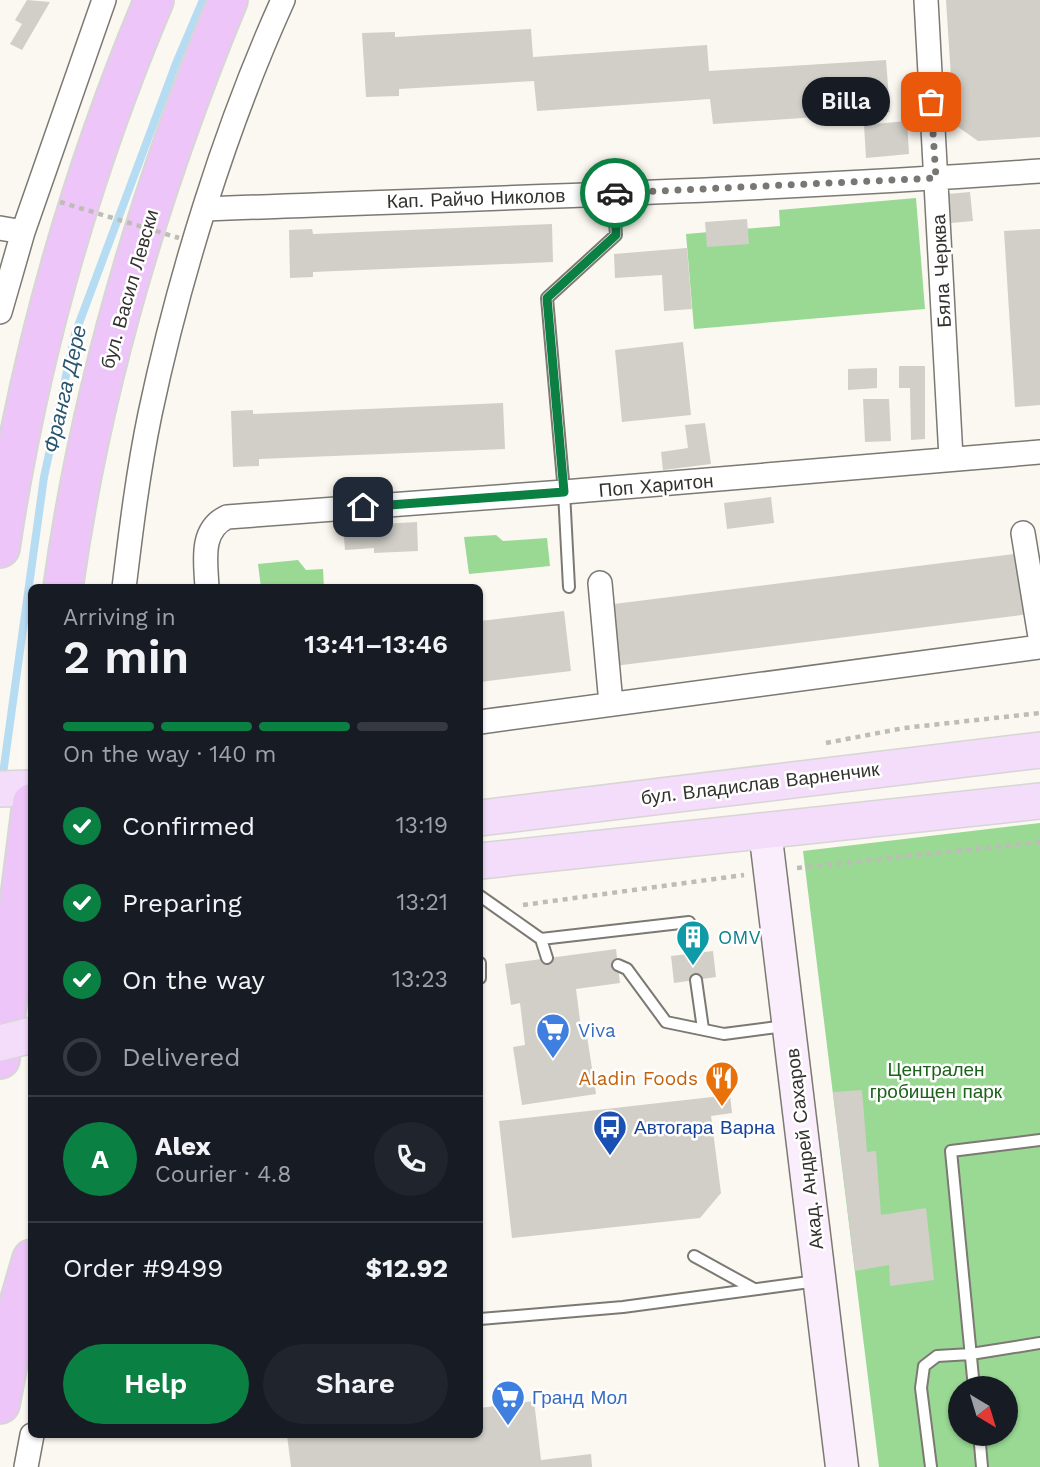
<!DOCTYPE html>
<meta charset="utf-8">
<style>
:root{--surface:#171b24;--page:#20242c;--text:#f1f3f6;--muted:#9ea1a6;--line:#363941;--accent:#0b8043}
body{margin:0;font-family:"Work Sans",sans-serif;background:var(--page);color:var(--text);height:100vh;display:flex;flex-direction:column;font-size:26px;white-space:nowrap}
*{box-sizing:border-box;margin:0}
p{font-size:23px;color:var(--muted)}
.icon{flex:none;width:38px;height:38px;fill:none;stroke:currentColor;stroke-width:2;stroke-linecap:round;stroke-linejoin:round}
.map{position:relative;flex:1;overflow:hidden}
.side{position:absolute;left:28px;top:584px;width:455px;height:854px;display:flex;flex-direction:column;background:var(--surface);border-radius:10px;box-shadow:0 2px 5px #0004}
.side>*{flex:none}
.needle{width:46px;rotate:142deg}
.fabs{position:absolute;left:948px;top:1376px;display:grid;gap:14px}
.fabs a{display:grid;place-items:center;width:70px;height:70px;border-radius:50%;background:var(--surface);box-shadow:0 2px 5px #0004;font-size:35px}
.pin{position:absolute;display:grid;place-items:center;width:60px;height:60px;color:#fff;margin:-30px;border-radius:14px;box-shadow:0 4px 10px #0006}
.courier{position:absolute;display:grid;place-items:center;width:70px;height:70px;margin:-35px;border:5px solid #0b8043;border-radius:50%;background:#fff;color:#222;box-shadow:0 2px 9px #0007}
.bubble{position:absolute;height:49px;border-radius:24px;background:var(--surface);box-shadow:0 2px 5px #0004;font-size:23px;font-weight:600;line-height:49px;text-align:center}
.head em{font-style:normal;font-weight:600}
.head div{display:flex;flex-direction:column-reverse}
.head{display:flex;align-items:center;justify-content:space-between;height:119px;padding:0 35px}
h1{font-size:46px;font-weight:600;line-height:52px}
.bar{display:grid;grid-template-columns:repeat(4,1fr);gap:10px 7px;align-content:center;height:84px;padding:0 35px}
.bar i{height:9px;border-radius:5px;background:var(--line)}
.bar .current{background:var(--accent)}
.bar p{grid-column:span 4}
.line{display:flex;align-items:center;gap:18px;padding:0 35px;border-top:2px solid var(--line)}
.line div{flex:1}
.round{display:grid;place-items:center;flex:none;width:74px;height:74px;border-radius:37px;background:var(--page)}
ol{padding:0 35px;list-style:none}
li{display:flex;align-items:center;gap:21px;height:77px}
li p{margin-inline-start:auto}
li .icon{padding:7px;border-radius:50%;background:var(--accent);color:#fff;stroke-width:4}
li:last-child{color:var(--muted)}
li i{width:38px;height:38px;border:4px solid var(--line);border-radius:50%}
.primary-button{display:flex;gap:14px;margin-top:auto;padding:14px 35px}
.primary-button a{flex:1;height:80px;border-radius:42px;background:var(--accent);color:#fff;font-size:28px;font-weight:600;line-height:80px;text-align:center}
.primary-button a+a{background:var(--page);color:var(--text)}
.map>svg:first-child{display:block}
.green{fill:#99d994;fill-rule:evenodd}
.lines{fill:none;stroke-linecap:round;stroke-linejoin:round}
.stream{stroke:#b6dcf3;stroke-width:8}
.building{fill:#d1cfc8}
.lane-casing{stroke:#7c7973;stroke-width:14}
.street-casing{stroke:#7c7973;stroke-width:26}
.secondary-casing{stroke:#7c7973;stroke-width:35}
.primary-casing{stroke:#d6d6d5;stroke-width:38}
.highway-casing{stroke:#d6d6d5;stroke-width:42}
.path{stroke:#bdbcb5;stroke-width:4.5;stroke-dasharray:5 5;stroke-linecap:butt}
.lane{stroke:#fff;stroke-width:10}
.street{stroke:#fff;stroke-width:23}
.secondary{stroke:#faeefd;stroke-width:32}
.primary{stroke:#f4dcfb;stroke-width:35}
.highway{stroke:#edc5f8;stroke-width:38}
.primary-bridge-casing{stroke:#d6d6d5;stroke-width:38;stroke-linecap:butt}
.path-bridge{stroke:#bdbcb5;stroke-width:4.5;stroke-dasharray:5 5;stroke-linecap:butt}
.primary-bridge{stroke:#f4dcfb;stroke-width:35}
.done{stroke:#797773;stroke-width:7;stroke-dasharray:0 12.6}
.route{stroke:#0b8043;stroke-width:9}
.labels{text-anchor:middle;stroke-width:5;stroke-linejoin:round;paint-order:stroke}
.street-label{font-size:19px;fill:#33322f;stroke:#fff}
.culture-label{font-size:19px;fill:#0d838f;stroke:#fff;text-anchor:start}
.shop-label{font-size:19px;fill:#366cbe;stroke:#fff;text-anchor:start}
.park-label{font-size:19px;fill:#1c621a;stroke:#fff}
.food-label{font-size:19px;fill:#c56008;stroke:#fff;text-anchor:end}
.transit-label{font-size:19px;fill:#164399;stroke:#fff;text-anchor:start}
.water-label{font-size:21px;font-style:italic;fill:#2a556e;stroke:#fff}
</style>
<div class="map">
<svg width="1040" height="1467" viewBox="0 0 1040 1467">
<rect width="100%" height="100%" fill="#faf8f0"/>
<path class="green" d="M916,198L925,309L694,329L686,234L780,226L779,210Z
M496,535L503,541L547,538L550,566L469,574L464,537Z
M298,560L306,570L323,569L324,588H261L258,564Z
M1040,823V1467H879L803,851ZM961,1388H1006V1433H961Z"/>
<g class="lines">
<path class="stream" d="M2,781L44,477L75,334L177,61L203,0"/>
</g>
<path class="building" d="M27,0L50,2L22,50L10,44L22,24L15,20Z
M946,0H1040V137L978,141L954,124Z
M531,29L533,57L707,45L709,71L886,60L890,112L713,124L710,99L537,111L534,81L399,89V96L366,97L362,33L395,32V37Z
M907,121L909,154L866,158L864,125Z
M970,192L973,221L951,223L948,194Z
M747,219L749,244L707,247L705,222Z
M552,224L553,262L313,272V277L290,278L289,230L312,229L313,234Z
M1040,229V405L1015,407L1004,231Z
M687,248L692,309L664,311L662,275L615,278L614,254Z
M683,342L691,415L622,422L615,350Z
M899,366H925V439L911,440L910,388H899Z
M877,368V388L848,390V369Z
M863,399H889L891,441L865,442Z
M503,403L505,449L259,459V466L233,467L231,411L253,410V414Z
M705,423L711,464L663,470L661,452L688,448L685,425Z
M771,497L774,523L727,529L724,503Z
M417,522L418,551L374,553V548L345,550L343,526Z
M1022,553L1029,614L614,666L606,605Z
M564,611L571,671L480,682V621Z
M616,949L620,983L576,989L582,1036H587L596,1094L522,1105L513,1047L525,1045L520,1003L511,1005L505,964Z
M713,951L716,977L674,983L671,956Z
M862,1090L867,1152L876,1151L881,1215L926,1208L934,1280L890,1286L889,1265L855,1271L833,1092Z
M730,1095L732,1113L711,1116L721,1193L700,1218L512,1238L499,1121Z
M534,1401L541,1460L591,1454L592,1467H291L287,1435H480V1408Z"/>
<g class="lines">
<g class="lane-casing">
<path id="lane" d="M569,587L564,492L547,298L616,235L613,194
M480,896L541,939L547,958
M541,939L689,922L691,953
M480,963V978
M618,965L627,969L666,1022L724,1034L785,1026
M696,980L703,1029
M694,1256L754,1289
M480,1319L623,1307L817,1281
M974,1388L951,1151L1040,1140
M979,1433L982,1467
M931,1467L921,1388L924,1366L937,1356L971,1354L1040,1343"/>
</g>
<g class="street-casing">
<path id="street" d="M926,0L951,458
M206,209C484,198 762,191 1040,171
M0,228L23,232
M0,312L23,232L104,0
M1023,533L1040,637
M600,583L611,704
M124,588C131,530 138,472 150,414C179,277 225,128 283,0
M207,588C206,563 199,530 227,517L564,492L1040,452
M480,722L1040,647
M26,1467L32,1435"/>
</g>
<g class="secondary-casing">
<path id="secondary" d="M765,830L842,1467"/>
</g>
<g class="primary-casing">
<path id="primary" d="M0,789L32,788
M480,818L1040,750
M480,861L1040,801"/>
</g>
<g class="highway-casing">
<path id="highway" d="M0,548C28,360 80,175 154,0
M63,588C91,386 150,189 228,0
M0,1059L32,803
M0,1404L19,1304L32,1259"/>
</g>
<path class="path" d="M826,743L904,728L1040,713
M797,868L1040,842
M523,905L744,875"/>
<use href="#lane" class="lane"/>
<use href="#street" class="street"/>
<use href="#secondary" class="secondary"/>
<use href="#primary" class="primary"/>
<use href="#highway" class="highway"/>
<g class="primary-bridge-casing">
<path id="primary-bridge" d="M0,1043L32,1035"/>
</g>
<path class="path-bridge" d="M60,202L179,238"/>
<use href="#primary-bridge" class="primary-bridge"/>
</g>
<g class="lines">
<path class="done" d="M615,193L936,178L931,102"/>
<path class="route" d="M363,507L564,492L547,298L616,235L615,193"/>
</g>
<defs>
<g id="building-pin" transform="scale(1.75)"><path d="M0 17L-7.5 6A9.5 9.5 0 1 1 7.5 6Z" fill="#0f9aa8" stroke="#fff"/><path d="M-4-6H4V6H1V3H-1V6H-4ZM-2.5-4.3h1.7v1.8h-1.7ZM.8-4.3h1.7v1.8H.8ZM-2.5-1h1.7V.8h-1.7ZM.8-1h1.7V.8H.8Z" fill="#fff"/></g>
<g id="supermarket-pin" transform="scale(1.75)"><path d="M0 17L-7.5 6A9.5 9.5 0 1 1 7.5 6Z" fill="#3f7fe0" stroke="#fff"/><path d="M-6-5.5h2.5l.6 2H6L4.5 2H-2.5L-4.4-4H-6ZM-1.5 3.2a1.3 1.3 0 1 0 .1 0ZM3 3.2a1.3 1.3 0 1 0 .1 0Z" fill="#fff"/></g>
<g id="restaurant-pin" transform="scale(1.75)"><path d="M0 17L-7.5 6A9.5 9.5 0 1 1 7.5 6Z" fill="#e8710a" stroke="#fff"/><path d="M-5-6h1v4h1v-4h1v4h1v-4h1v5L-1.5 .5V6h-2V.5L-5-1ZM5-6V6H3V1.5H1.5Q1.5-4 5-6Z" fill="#fff"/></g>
<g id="bus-pin" transform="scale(1.75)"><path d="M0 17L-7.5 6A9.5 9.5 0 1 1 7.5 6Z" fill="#1a4fb4" stroke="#fff"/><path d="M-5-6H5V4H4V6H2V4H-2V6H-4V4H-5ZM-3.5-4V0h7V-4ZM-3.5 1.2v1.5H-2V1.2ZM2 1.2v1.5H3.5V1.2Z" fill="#fff"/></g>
</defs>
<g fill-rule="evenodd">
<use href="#building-pin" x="693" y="937"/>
<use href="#supermarket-pin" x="553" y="1030"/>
<use href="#restaurant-pin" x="722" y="1078"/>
<use href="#bus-pin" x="610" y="1127"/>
<use href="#supermarket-pin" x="508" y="1397"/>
</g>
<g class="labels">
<g class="street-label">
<text transform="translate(476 198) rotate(-2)" y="7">Кап. Райчо Николов</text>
<text transform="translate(941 271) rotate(-93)" y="7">Бяла Черква</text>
<text transform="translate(129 289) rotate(-74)" y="7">бул. Васил Левски</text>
<text transform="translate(656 485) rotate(-5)" y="7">Поп Харитон</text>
<text transform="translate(760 783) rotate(-7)" y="7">бул. Владислав Варненчик</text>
<text transform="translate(804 1149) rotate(-97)" y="7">Акад. Андрей Сахаров</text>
</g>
<g class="culture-label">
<text x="718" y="944">OMV</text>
</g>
<g class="shop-label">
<text x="578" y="1037">Viva</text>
<text x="532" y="1404">Гранд Мол</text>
</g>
<g class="park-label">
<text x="936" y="1076">Централен<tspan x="936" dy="22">гробищен парк</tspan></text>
</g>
<g class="food-label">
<text x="698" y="1085">Aladin Foods</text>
</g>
<g class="transit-label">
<text x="634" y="1134">Автогара Варна</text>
</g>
<g class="water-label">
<text transform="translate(65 389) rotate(-77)" y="7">Франга Дере</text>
</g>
</g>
</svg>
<div class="fabs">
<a><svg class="needle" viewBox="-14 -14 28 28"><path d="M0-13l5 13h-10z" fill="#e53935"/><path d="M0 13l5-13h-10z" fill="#9ea1a6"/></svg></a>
</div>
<div class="pin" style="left:931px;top:102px;background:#ea580c"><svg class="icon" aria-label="bag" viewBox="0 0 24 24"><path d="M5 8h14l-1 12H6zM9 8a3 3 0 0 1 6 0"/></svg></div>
<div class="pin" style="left:363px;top:507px;background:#1f2937"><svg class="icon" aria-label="home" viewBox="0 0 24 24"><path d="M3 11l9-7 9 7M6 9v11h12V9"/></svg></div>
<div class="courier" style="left:615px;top:193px"><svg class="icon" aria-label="car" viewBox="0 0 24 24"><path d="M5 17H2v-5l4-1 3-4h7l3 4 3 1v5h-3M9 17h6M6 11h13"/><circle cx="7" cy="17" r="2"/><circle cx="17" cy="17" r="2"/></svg></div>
<div class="bubble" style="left:802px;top:77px;width:88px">Billa</div>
<section class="side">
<div class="head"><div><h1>2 min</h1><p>Arriving in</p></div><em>13:41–13:46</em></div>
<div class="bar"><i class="current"></i><i class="current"></i><i class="current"></i><i></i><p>On the way · 140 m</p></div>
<ol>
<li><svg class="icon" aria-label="check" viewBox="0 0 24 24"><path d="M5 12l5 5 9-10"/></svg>Confirmed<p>13:19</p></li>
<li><svg class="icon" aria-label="check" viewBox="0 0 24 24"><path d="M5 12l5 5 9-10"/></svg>Preparing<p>13:21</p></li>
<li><svg class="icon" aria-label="check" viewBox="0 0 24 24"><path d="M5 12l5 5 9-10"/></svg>On the way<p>13:23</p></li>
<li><i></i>Delivered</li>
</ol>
<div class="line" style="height:126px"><b class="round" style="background:var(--accent);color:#fff">A</b><div><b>Alex</b><p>Courier · 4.8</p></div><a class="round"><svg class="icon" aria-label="phone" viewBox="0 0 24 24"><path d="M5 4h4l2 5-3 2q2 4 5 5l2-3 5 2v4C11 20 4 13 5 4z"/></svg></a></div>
<div class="line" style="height:91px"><div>Order #9499</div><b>$12.92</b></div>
<div class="primary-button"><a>Help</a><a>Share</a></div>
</section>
</div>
